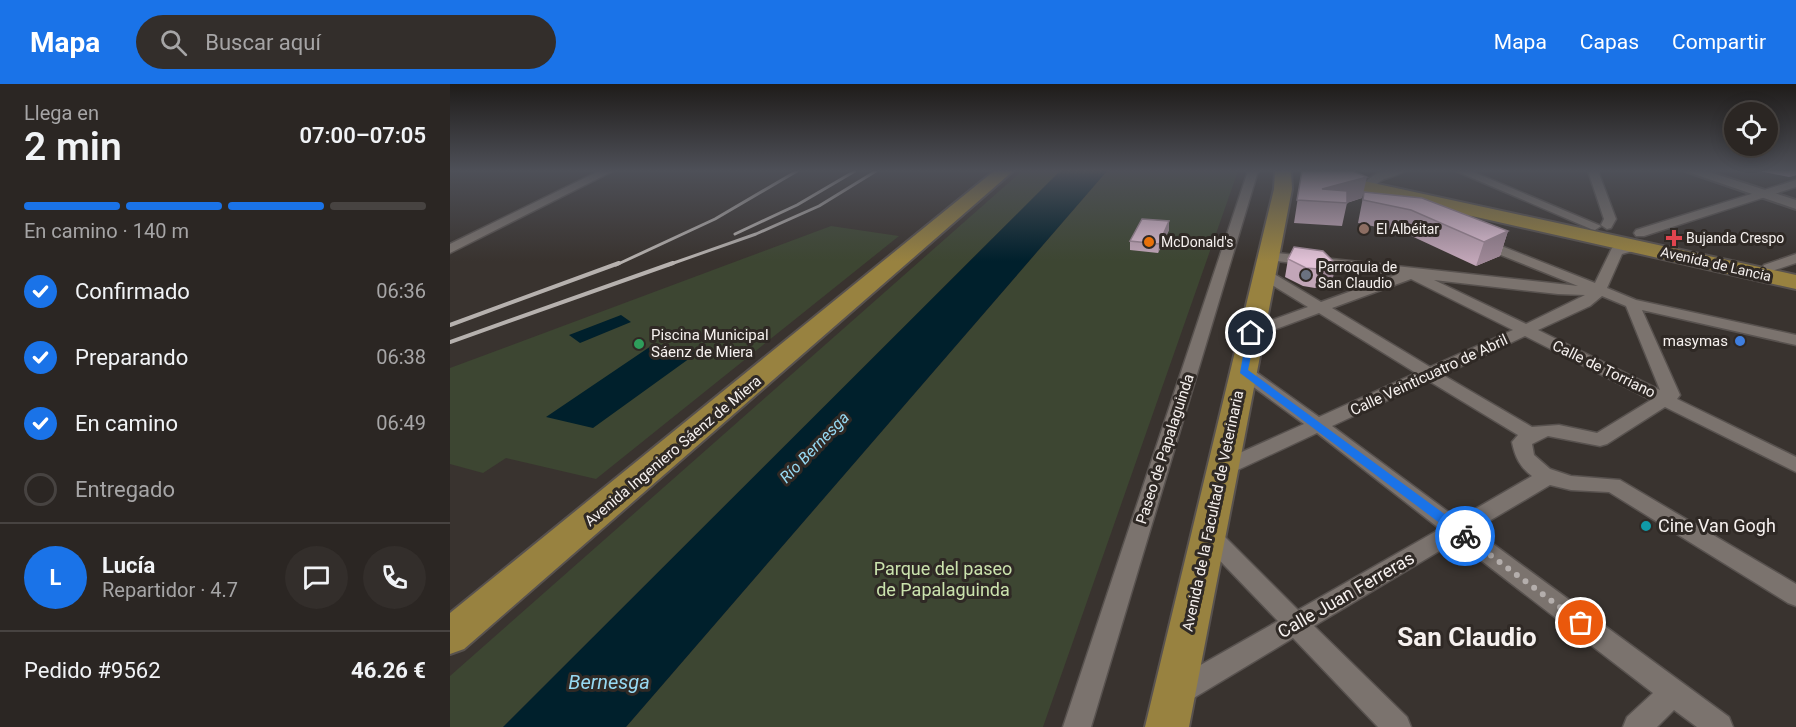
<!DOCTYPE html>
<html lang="es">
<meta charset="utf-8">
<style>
:root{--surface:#2b2623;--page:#332e2b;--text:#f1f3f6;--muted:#a6a5a6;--line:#474341;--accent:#1a73e8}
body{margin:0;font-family:Roboto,sans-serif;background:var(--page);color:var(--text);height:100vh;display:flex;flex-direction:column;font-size:22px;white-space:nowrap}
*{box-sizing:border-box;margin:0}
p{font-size:20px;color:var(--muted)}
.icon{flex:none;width:33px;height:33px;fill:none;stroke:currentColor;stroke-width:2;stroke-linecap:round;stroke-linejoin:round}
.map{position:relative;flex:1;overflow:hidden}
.sheet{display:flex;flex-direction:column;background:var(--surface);width:450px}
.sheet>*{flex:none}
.fabs{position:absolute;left:1274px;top:18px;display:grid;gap:12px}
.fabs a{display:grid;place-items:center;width:54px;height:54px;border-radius:50%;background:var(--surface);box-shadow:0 3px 15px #0003,0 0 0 2px var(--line);font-size:30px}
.pin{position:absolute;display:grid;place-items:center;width:51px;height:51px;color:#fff;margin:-26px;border:3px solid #fff;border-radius:50%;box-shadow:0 2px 6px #0007}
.courier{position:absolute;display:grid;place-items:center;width:60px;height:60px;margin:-30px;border:4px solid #1a73e8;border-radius:50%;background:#fff;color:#222;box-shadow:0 2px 8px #0007}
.summary em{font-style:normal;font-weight:600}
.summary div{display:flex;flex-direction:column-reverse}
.summary{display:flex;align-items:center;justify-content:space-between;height:102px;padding:0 24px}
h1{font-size:39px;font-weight:600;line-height:45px}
.bar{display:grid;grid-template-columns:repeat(4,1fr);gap:9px 6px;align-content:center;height:72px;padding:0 24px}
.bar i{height:8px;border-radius:4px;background:var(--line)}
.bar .on{background:var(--accent)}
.bar p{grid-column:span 4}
.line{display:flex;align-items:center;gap:15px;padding:0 24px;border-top:2px solid var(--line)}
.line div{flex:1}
.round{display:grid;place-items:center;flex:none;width:63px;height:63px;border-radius:32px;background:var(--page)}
ol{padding:0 24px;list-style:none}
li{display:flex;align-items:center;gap:18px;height:66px}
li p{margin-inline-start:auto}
li .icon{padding:6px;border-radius:50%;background:var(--accent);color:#fff;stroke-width:4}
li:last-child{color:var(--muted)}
li i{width:33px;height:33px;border:3px solid var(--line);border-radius:50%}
header{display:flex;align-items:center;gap:36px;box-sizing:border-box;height:84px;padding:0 30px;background:var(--accent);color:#fff}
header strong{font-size:28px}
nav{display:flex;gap:33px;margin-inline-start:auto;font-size:21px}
.search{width:420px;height:54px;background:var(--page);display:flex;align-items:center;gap:15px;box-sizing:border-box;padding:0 21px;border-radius:33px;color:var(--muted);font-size:22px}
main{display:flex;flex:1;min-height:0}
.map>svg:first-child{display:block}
.green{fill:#3d4632}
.water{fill:#00202c}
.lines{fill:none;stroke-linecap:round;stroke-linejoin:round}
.minor-casing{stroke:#58524f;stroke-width:3}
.tertiary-casing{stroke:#58524f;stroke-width:4}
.primary-casing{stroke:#58524f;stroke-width:4}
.minor{fill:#7b736e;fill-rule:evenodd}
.tertiary{fill:#7b736e;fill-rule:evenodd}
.primary{fill:#988240;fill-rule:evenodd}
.rail-far1{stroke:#b6b1ae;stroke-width:3}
.rail{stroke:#b6b1ae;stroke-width:4}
.wall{fill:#c2a6b8}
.shaded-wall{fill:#9e8796}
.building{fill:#e1c1d6;stroke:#9e8796;stroke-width:1.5}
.route{fill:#1a73e8}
.done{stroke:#b4aeac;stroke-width:6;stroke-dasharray:0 10.8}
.education-dot{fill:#8d6e63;stroke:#2f2925;stroke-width:2}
.health-dot{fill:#e0444e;stroke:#2f2925;stroke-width:2}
.food-dot{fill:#e8710a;stroke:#2f2925;stroke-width:2}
.worship-dot{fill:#6b7280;stroke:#2f2925;stroke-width:2}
.shop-dot{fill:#3f7fe0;stroke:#2f2925;stroke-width:2}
.leisure-dot{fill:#2e9e5b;stroke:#2f2925;stroke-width:2}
.culture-dot{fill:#0f9aa8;stroke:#2f2925;stroke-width:2}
.labels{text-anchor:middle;stroke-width:6;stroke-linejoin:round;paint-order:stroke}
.far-poi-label{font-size:14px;fill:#f6f1ef;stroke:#2f2925;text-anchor:start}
.far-street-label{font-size:14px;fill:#f6f1ef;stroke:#2f2925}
.poi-label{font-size:15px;fill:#f6f1ef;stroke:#2f2925;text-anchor:start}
.street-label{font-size:15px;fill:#f6f1ef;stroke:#2f2925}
.water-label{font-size:16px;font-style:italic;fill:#97d9f2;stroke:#2f2925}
.near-poi-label{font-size:18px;fill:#f6f1ef;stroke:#2f2925;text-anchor:start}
.near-park-label{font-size:18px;fill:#cae2ad;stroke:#2f2925}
.near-street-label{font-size:18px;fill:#f6f1ef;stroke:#2f2925}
.near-water-label{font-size:20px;font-style:italic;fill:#97d9f2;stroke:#2f2925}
.near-district-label{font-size:26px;font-weight:bold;fill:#f6f1ef;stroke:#2f2925}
</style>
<header>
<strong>Mapa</strong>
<div class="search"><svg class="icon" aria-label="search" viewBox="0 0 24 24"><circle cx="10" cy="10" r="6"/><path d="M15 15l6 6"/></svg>Buscar aquí</div>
<nav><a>Mapa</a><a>Capas</a><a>Compartir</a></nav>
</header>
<main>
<section class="sheet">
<div class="summary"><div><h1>2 min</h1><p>Llega en</p></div><em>07:00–07:05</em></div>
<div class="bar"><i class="on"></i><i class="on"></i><i class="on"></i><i></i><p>En camino · 140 m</p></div>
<ol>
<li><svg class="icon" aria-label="check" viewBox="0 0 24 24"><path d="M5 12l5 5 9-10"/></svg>Confirmado<p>06:36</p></li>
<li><svg class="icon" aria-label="check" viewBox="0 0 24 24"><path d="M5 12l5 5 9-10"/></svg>Preparando<p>06:38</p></li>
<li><svg class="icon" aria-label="check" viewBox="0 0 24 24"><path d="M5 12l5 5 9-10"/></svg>En camino<p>06:49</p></li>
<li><i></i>Entregado</li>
</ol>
<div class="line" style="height:108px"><b class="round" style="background:var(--accent);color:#fff">L</b><div><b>Lucía</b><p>Repartidor · 4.7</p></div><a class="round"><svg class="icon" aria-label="chat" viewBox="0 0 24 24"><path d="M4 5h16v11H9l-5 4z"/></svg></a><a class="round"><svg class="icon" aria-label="phone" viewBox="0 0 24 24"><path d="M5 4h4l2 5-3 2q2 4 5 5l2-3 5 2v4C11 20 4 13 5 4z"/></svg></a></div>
<div class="line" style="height:78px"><div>Pedido #9562</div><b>46.26 €</b></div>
</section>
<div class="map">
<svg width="1346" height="643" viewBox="0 0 1346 643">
<rect width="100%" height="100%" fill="#39332f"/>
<path class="green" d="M572,87H610L53,643H0V592Z
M657,87H788L593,643H176Z
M381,142L449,152L146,395L56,374L33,389L0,380V284Z"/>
<path class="water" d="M610,87H657L176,643H53Z
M171,231L181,238L130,259L119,251Z
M204,260L247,269L143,344L96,333Z"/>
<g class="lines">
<g class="minor-casing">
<path id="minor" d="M149,87H163L0,169V160Z
M798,87H808L641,643H613Z
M934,87H954C936,99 931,88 920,112H912C909,99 922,91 934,87Z
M1006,87H1021L1151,142L1145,146L1141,145Z
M1138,87H1148L1166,135L1161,144L1157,145L1151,141L1154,135Z
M1346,96V103L1194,152H1186L1184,149L1186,146Z
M1031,154L1145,199L1162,164L1185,158L1190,159L1191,162L1190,165L1172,170L1157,204L1186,216L1346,251V261L1192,226L1230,311L1227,315L1346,373V388L1215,323L1157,360L1150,362L1098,352L1082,360L1084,371L1100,385L1121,392L1170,396L1346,500V522L1338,519L1159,408L1121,406L1100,401L1024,446L1279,633L1283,643H1247L1224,626L1207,643H1173L1177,633L1203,609L1006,457L864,542L957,633L961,643H928L843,554L737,618L727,622L717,618L713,609L717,600L828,537L750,456L747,450L750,444L758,442L766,444L848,526L990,445L867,349L779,390L772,392L765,390L762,385L765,380L854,340L787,291L785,287L787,283H799L869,333L966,289L869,229L807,252H795L793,249L795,246L858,223L809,193L807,190L809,187H819L871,218L946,191L818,176L811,172L818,168L1128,202L1026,161L1025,158L1026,155ZM961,195L1063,246L980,283L882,224ZM984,196L1108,210L1135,211L1076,240ZM1152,212L1176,222L1210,306L1088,246L1140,222ZM1075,252L1201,316L1147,349L1109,341L1082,343L993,291ZM979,297L1068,351L1062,358C1065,373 1070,383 1082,392L1008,435L882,342Z
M1346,170V179L1319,188L1312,184L1314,181Z"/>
</g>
<g class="tertiary-casing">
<path id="tertiary" d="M1235,87H1256L1346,116V125Z"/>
</g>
<g class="primary-casing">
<path id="primary" d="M544,87H563L14,565L0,570V529Z
M825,87H841L842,105L739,643H695L824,105Z
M877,89L1346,191V205L871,98L868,94L871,90Z"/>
</g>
<use href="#minor" class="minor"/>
<use href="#tertiary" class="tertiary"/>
<use href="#primary" class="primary"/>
<path class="rail-far1" d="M285,150L347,121L405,87
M166,181L265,135L347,87
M218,181L306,150L369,122L426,87"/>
<path class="rail" d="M0,241L169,179
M0,258L223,179"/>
</g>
<path class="wall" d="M852,87L912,114L897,119L892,142L844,139Z
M1309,87H1346V91L1339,93Z
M914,108L1058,147L1050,172L1026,182L955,149L908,139Z
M719,146L708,169L680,166V157Z
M844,163L882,198L865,204L853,202L835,193L838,175Z"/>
<path class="shaded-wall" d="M1342,87H1346V91L1339,93Z
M917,93L912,114L896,119L872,105Z
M719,137V146L708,169L709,160Z
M1058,147L1050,172L1026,182L1034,158Z
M886,180L882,198L865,204L868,185Z"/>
<path class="building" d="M852,87H903L917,93L872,105L897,107V119L847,116Z
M914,108L972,114L1058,147L1034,158L961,126L913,116Z
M692,135L719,137L709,160L680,157Z
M844,163L873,167L886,180L868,185L856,184L838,175Z"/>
<linearGradient id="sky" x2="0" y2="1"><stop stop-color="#1f1c1a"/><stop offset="0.49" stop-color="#4e5058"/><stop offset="1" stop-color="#4e5058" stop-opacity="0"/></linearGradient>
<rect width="1346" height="177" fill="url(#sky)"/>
<path class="route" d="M801,246L806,249L798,286L1019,448V455H1011L790,289L797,249Z"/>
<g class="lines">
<path class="done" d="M1015,452L1131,539"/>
</g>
<circle class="education-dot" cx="914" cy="145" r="6"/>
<path class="health-dot" d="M1221 145h6v6h6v6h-6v6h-6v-6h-6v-6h6z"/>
<circle class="food-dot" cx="699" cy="158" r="6"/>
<circle class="worship-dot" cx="856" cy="191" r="6"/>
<circle class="shop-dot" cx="1290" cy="257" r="6"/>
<circle class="leisure-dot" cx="189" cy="260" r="6"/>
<circle class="culture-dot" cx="1196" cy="442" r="6"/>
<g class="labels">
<g class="far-poi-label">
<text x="926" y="150">El Albéitar</text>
<text x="1236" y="159">Bujanda Crespo</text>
<text x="711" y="163">McDonald's</text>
<text x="868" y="188">Parroquia de<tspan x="868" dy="16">San Claudio</tspan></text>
</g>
<g class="far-street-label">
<text transform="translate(1266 180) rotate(13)" y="5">Avenida de Lancia</text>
</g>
<g class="poi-label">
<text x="201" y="256">Piscina Municipal<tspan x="201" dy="17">Sáenz de Miera</tspan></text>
<text x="1278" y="262" text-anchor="end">masymas</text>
</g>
<g class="street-label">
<text transform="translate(1154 285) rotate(26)" y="5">Calle de Torriano</text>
<text transform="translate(979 291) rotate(-25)" y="5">Calle Veinticuatro de Abril</text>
<text transform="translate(715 365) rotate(-72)" y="5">Paseo de Papalaguinda</text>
<text transform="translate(223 367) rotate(-40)" y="5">Avenida Ingeniero Sáenz de Miera</text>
<text transform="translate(763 427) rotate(-78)" y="5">Avenida de la Facultad de Veterinaria</text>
</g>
<g class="water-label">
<text transform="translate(364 363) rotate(-46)" y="6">Río Bernesga</text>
</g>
<g class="near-poi-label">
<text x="1208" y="448">Cine Van Gogh</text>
</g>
<g class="near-park-label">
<text x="493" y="491">Parque del paseo<tspan x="493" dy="21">de Papalaguinda</tspan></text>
</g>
<g class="near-street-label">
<text transform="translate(896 511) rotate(-30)" y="6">Calle Juan Ferreras</text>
</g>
<g class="near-water-label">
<text x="159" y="605">Bernesga</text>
</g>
<g class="near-district-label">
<text x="1017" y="562">San Claudio</text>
</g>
</g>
</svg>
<div class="fabs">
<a><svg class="icon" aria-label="locate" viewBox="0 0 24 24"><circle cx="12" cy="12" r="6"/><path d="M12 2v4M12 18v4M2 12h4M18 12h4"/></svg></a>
</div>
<div class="pin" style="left:1131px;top:539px;background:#ea580c"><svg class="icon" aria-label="bag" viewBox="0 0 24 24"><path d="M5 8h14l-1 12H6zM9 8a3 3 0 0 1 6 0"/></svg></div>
<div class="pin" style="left:801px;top:249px;background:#1f2937"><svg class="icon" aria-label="home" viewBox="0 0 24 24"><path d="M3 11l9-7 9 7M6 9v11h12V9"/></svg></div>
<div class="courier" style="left:1015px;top:452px"><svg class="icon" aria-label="bike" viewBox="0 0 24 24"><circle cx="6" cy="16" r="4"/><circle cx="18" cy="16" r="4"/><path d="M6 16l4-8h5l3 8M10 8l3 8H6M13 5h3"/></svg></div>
</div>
</main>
